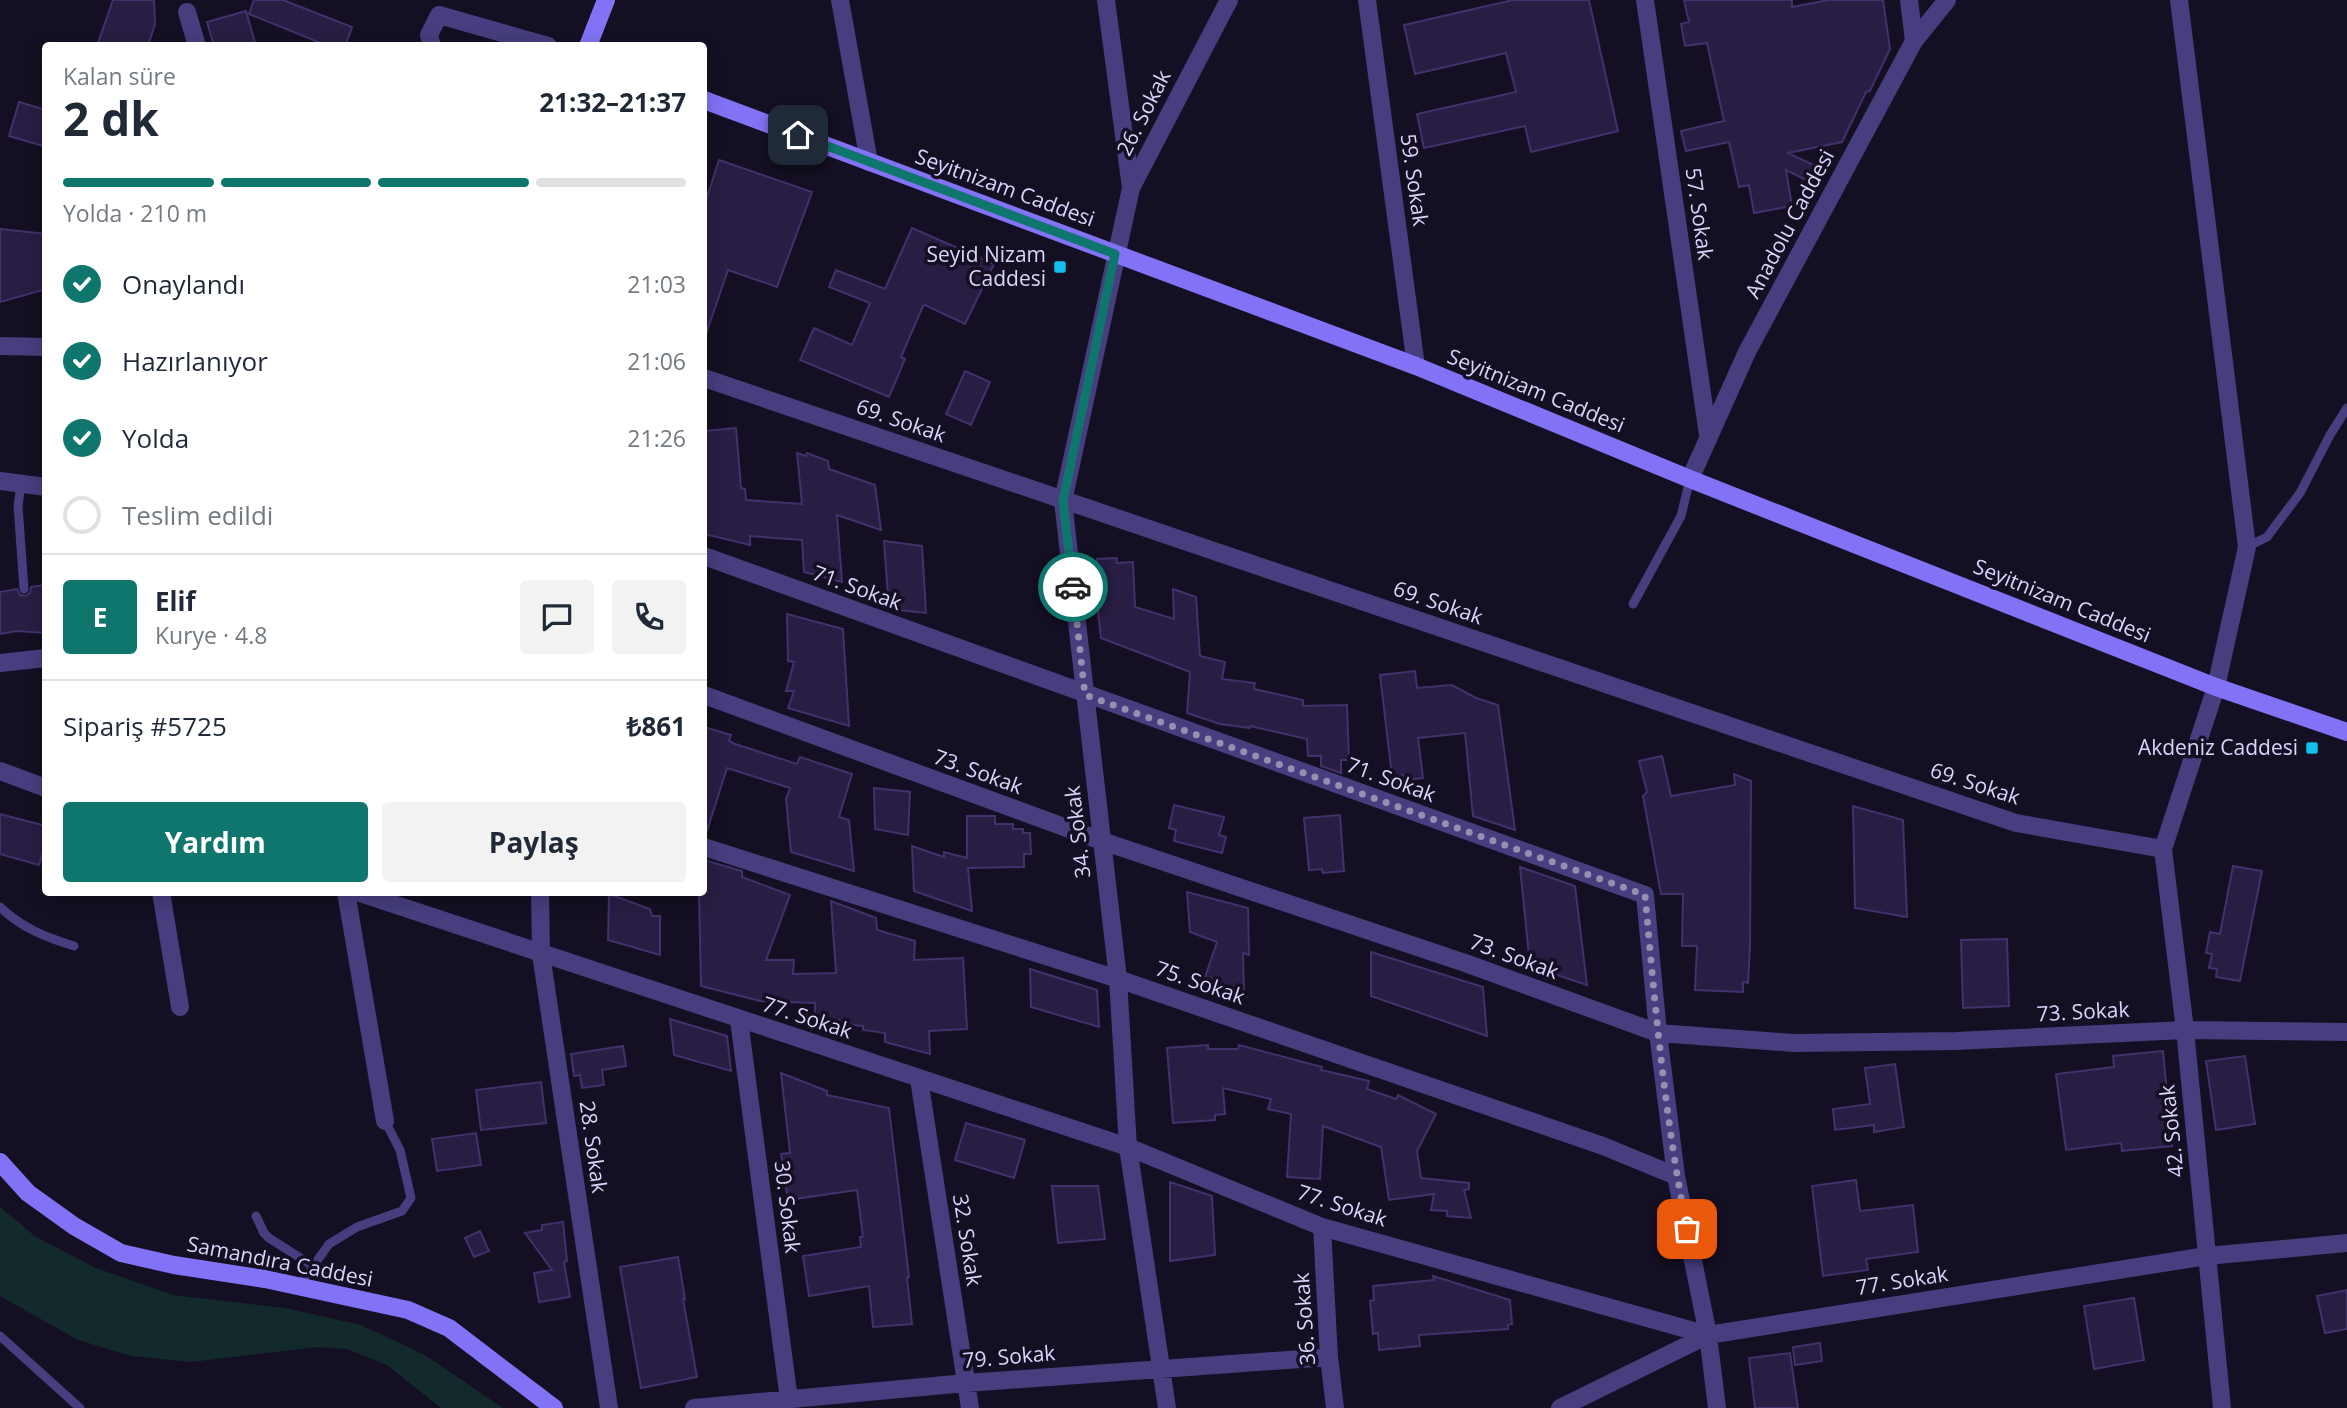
<!DOCTYPE html>
<html lang="tr">
<meta charset="utf-8">
<style>
:root{--surface:#fff;--page:#f2f2f3;--text:#1f2937;--muted:#747a83;--line:#e0e1e3;--accent:#0f766e}
body{margin:0;font-family:"Open Sans",sans-serif;background:var(--page);color:var(--text);height:100vh;display:flex;flex-direction:column;font-size:26px;white-space:nowrap}
*{box-sizing:border-box;margin:0}
p{font-size:23px;color:var(--muted)}
.icon{flex:none;width:38px;height:38px;fill:none;stroke:currentColor;stroke-width:2;stroke-linecap:round;stroke-linejoin:round}
.map{position:relative;flex:1;overflow:hidden}
.panel{position:absolute;left:42px;top:42px;width:665px;height:854px;display:flex;flex-direction:column;background:var(--surface);border-radius:7px;box-shadow:0 4px 18px #0003}
.panel>*{flex:none}
.pin{position:absolute;display:grid;place-items:center;width:60px;height:60px;color:#fff;margin:-30px;border-radius:14px;box-shadow:0 4px 10px #0006}
.courier{position:absolute;display:grid;place-items:center;width:70px;height:70px;margin:-35px;border:5px solid #0f766e;border-radius:50%;background:#fff;color:#222;box-shadow:0 2px 9px #0007}
.summary em{font-style:normal;font-weight:700}
.summary div{display:flex;flex-direction:column-reverse}
.summary{display:flex;align-items:center;justify-content:space-between;height:119px;padding:0 21px}
h1{font-size:46px;font-weight:700;line-height:52px}
.bar{display:grid;grid-template-columns:repeat(4,1fr);gap:10px 7px;align-content:center;height:84px;padding:0 21px}
.bar i{height:9px;border-radius:5px;background:var(--line)}
.bar .selected{background:var(--accent)}
.bar p{grid-column:span 4}
.line{display:flex;align-items:center;gap:18px;padding:0 21px;border-top:2px solid var(--line)}
.line div{flex:1}
.round{display:grid;place-items:center;flex:none;width:74px;height:74px;border-radius:7px;background:var(--page)}
ol{padding:0 21px;list-style:none}
li{display:flex;align-items:center;gap:21px;height:77px}
li p{margin-inline-start:auto}
li .icon{padding:7px;border-radius:50%;background:var(--accent);color:#fff;stroke-width:4}
li:last-child{color:var(--muted)}
li i{width:38px;height:38px;border:4px solid var(--line);border-radius:50%}
.action{display:flex;gap:14px;margin-top:auto;padding:14px 21px}
.action a{flex:1;height:80px;border-radius:7px;background:var(--accent);color:#fff;font-size:28px;font-weight:700;line-height:80px;text-align:center}
.action a+a{background:var(--page);color:var(--text)}
.map>svg:first-child{display:block}
.green{fill:#132a2c}
.building{fill:#281d42;stroke:#42316c;stroke-width:2}
.lines{fill:none;stroke-linecap:round;stroke-linejoin:round}
.lane{stroke:#463e7e;stroke-width:9}
.street{stroke:#463e7e;stroke-width:18}
.secondary{stroke:#8272f5;stroke-width:18}
.done{stroke:#968fb0;stroke-width:7;stroke-dasharray:0 12.6}
.route{stroke:#0f766e;stroke-width:9}
.poi-dot{fill:#11c0eb;stroke:#140f22;stroke-width:2.5}
.labels{text-anchor:middle;stroke-width:7;stroke-linejoin:round;paint-order:stroke}
.street-label{font-size:21px;fill:#dcd4fc;stroke:#140f22}
.poi-label{font-size:21px;fill:#dcd4fc;stroke:#140f22;text-anchor:end}
</style>
<div class="map">
<svg width="2347" height="1408" viewBox="0 0 2347 1408">
<rect width="100%" height="100%" fill="#140f22"/>
<path class="green" d="M0,1207L36,1237L96,1268L173,1295L285,1308L361,1325L425,1355L503,1408H441L387,1365L347,1349L317,1347L191,1362L131,1356L78,1340L0,1296Z"/>
<path class="building" d="M113,0H154L155,24L148,46H97Z
M254,0H283L352,27L345,46H328L249,14Z
M1513,0H1589L1618,131L1531,152L1525,126L1424,148L1417,114L1516,92L1506,53L1415,74L1404,25Z
M1684,0H1792V7L1829,0H1883L1890,49L1870,91L1866,92L1842,142L1788,153L1824,170L1816,185L1786,170L1792,206L1754,213L1749,185L1739,187L1729,142L1686,151L1681,131L1724,121L1707,43L1685,46L1681,24L1689,22Z
M246,11L256,46H214L207,22Z
M19,102L46,110V147L9,136Z
M719,160L812,192L777,287L728,270L706,334L704,333V207Z
M912,228L994,264L965,324L925,305L923,306L901,357L905,359L889,397L800,360L814,328L852,345L870,303L829,287L836,270L885,289Z
M0,229L46,234V289L0,302Z
M965,371L990,382L971,425L946,414Z
M736,428L741,488L745,489L746,500L802,504L797,453L806,456L807,453L828,461L829,469L875,485L881,530L837,515L842,582L804,572L802,540L750,536V545L704,534V431Z
M884,541L922,546L926,613L889,609Z
M1117,558V563L1133,562L1135,607L1174,619L1173,589L1196,597L1200,656L1225,662L1222,679L1255,683L1254,689L1303,700V706L1347,705L1349,760H1341V773L1321,766V756H1308L1307,739L1250,726V728L1220,724L1187,713L1190,672L1101,638L1096,595H1099L1097,559Z
M46,585V633L16,631L0,634V592L17,589L20,595L25,596L30,593L31,587Z
M787,614L843,629L849,726L788,708L794,691H786L794,662L788,661Z
M1415,671L1417,688L1452,685L1476,698L1498,705L1515,830L1473,816L1465,733L1418,738L1423,778L1404,780L1403,775L1392,776L1380,675Z
M704,727L731,735L729,741L735,744L797,764L800,757L852,774L839,817L849,820L854,871L791,852L786,799L790,788L727,768L707,831H704Z
M1662,756L1671,796L1735,785L1734,774L1751,781L1750,948L1748,983L1743,982V992L1695,990L1697,946H1682L1683,894H1661L1643,796L1647,792L1639,761Z
M874,788L910,792L908,835L875,829Z
M1174,805L1224,817L1219,835L1226,837L1222,853L1174,841L1176,830L1169,828Z
M1853,806L1903,820L1907,917L1855,908Z
M0,814L46,826V842L39,865L0,854Z
M1340,815L1344,871L1323,873L1322,869L1309,870L1304,818Z
M967,816H995V824H1013V829H1023V833H1030L1031,854H1024V867L968,868L972,911L914,891L912,846L944,857V852L967,858Z
M704,860L742,871V877L790,895L766,960H794L793,974L836,973L831,901L876,918L877,930L915,941L914,960L963,958L967,1029L929,1031L930,1054L885,1042V1033L863,1030V1026L839,1024V1020H815V1003L760,1001L701,986L699,892H704Z
M2233,866L2262,871L2240,981L2216,977L2217,969L2209,968L2212,954L2206,953L2210,932L2220,934Z
M1520,867L1575,886L1587,985L1530,966Z
M1187,892L1248,908L1249,955L1243,953L1244,993L1204,980L1217,942L1190,932Z
M609,894L650,909L652,916H660V955L608,940Z
M2007,939L2009,1006L1963,1008L1961,940Z
M1371,952L1483,987L1487,1036L1371,996Z
M1030,969L1097,990L1099,1027L1031,1007Z
M670,1019L727,1036L731,1071L674,1055Z
M1208,1045V1049H1238L1239,1045L1322,1067L1321,1070L1369,1081L1367,1089L1396,1099L1398,1095L1436,1114L1417,1151L1421,1178L1469,1183V1189L1464,1190L1471,1218L1447,1216V1211L1431,1210L1434,1194L1389,1200L1381,1147L1323,1126L1320,1179L1287,1177L1291,1114L1268,1109L1271,1099L1223,1088L1225,1114L1215,1115V1120L1173,1123L1167,1048Z
M623,1046L626,1066L602,1070L604,1085L582,1088L580,1075L574,1076L571,1054Z
M2163,1051L2172,1146L2122,1151L2121,1143L2066,1150L2056,1074L2114,1067L2113,1056Z
M2245,1056L2255,1124L2216,1130L2206,1061Z
M1895,1064L1904,1127L1874,1132V1125L1835,1130L1833,1109L1870,1104L1865,1068Z
M781,1073L827,1091V1095L889,1108L909,1277H907L912,1324L873,1327L869,1286L809,1296L803,1256L861,1247L860,1237H863L857,1190L788,1200L781,1154L790,1153Z
M541,1082L546,1123L481,1130L476,1090Z
M966,1123L1025,1140L1014,1178L955,1160Z
M476,1133L481,1165L437,1171L432,1139Z
M1856,1180L1860,1211L1913,1205L1918,1252L1866,1259L1868,1270L1823,1276L1812,1186Z
M1170,1182L1212,1196L1215,1255L1170,1261Z
M1052,1186H1098L1105,1239L1058,1243Z
M563,1222L567,1261L564,1262L570,1297L539,1302L534,1273L552,1270L525,1233L542,1230V1225Z
M480,1231L489,1251L474,1257L465,1238Z
M678,1257L685,1299H683L697,1377L641,1388L620,1267Z
M1433,1276L1510,1300L1512,1324L1508,1325V1329L1419,1335L1420,1346L1379,1350L1378,1333L1373,1334L1370,1301L1374,1300L1373,1286L1434,1280Z
M2347,1290V1329L2325,1333L2317,1296Z
M2134,1298L2144,1360L2094,1369L2084,1306Z
M1820,1343L1822,1361L1795,1365L1793,1347Z
M1790,1353L1798,1408H1755L1749,1358Z"/>
<g class="lines">
<path class="lane" d="M21,484L18,506L24,589
M2247,547L2267,537L2300,493L2330,435L2347,408
M1633,604L1681,516L1690,479
M0,907C22,928 45,937 74,946
M256,1216L264,1233L269,1238L313,1266
M299,1286L329,1244L357,1227L402,1211L411,1198L400,1150L385,1121
M0,1336L80,1408"/>
<path class="street" d="M840,0L869,162
M1106,0L1131,188
M1367,0L1416,366
M1645,0L1708,435
M1909,0L1914,41
M2179,0L2247,547L2216,687L2163,849L2185,1030L2222,1408
M187,12L197,46
M432,46L429,35L439,15L548,46
M0,346L46,347
M704,378L2016,823L2163,849
M1690,479L1747,352L1914,41L1947,0
M0,481L46,487
M704,556L1645,895L1658,1033L1676,1176L1708,1335L1717,1408
M0,663L46,658
M704,695L1102,841L1468,964L1658,1033L1795,1043L1956,1041L2185,1030L2347,1032
M0,771L46,788
M704,847L1118,979L1603,1146L1676,1176
M161,892L180,1007
M346,892L385,1121
M357,892L1128,1147L1322,1227L1708,1335L2207,1256L2347,1243
M540,892L541,954L609,1408
M739,1020L789,1400
M919,1079L970,1408
M1322,1227L1329,1357L1335,1408
M694,1408L966,1383L1329,1357
M1167,1408L1128,1147L1118,979L1063,501L1131,188L1229,0
M1560,1408L1708,1335"/>
<path class="secondary" d="M588,46L606,0
M704,100L1416,366L1690,479L2216,687L2347,732
M0,1162L28,1193L74,1226L121,1253L174,1265L265,1279L408,1310L449,1328L554,1408"/>
</g>
<g class="lines">
<path class="done" d="M1073,587L1085,695L1645,895C1655,1006 1665,1119 1687,1229"/>
<path class="route" d="M798,135L1115,254L1063,501L1073,587"/>
</g>
<g class="poi-dot">
<rect x="1053" y="260" width="14" height="14" rx="3.5"/>
<rect x="2305" y="741" width="14" height="14" rx="3.5"/>
</g>
<g class="labels">
<g class="street-label">
<text transform="translate(1144 113) rotate(-63)" y="7">26. Sokak</text>
<text transform="translate(1414 180) rotate(82)" y="7">59. Sokak</text>
<text transform="translate(1005 188) rotate(20)" y="7">Seyitnizam Caddesi</text>
<text transform="translate(1699 214) rotate(82)" y="7">57. Sokak</text>
<text transform="translate(1790 224) rotate(-62)" y="7">Anadolu Caddesi</text>
<text transform="translate(1536 391) rotate(22)" y="7">Seyitnizam Caddesi</text>
<text transform="translate(901 421) rotate(19)" y="7">69. Sokak</text>
<text transform="translate(857 588) rotate(20)" y="7">71. Sokak</text>
<text transform="translate(2062 601) rotate(22)" y="7">Seyitnizam Caddesi</text>
<text transform="translate(1438 603) rotate(19)" y="7">69. Sokak</text>
<text transform="translate(978 772) rotate(20)" y="7">73. Sokak</text>
<text transform="translate(1391 780) rotate(20)" y="7">71. Sokak</text>
<text transform="translate(1975 784) rotate(18)" y="7">69. Sokak</text>
<text transform="translate(1078 832) rotate(-97)" y="7">34. Sokak</text>
<text transform="translate(1514 957) rotate(20)" y="7">73. Sokak</text>
<text transform="translate(1200 983) rotate(19)" y="7">75. Sokak</text>
<text transform="translate(2083 1012) rotate(-3)" y="7">73. Sokak</text>
<text transform="translate(807 1018) rotate(18)" y="7">77. Sokak</text>
<text transform="translate(2172 1131) rotate(-96)" y="7">42. Sokak</text>
<text transform="translate(593 1147) rotate(82)" y="7">28. Sokak</text>
<text transform="translate(1342 1206) rotate(18)" y="7">77. Sokak</text>
<text transform="translate(787 1207) rotate(83)" y="7">30. Sokak</text>
<text transform="translate(967 1240) rotate(81)" y="7">32. Sokak</text>
<text transform="translate(280 1262) rotate(11)" y="7">Samandıra Caddesi</text>
<text transform="translate(1902 1281) rotate(-9)" y="7">77. Sokak</text>
<text transform="translate(1305 1319) rotate(-94)" y="7">36. Sokak</text>
<text transform="translate(1009 1357) rotate(-5)" y="7">79. Sokak</text>
</g>
<g class="poi-label">
<text x="1046" y="262">Seyid Nizam<tspan x="1046" dy="24">Caddesi</tspan></text>
<text x="2298" y="755">Akdeniz Caddesi</text>
</g>
</g>
</svg>
<div class="pin" style="left:1687px;top:1229px;background:#ea580c"><svg class="icon" aria-label="bag" viewBox="0 0 24 24"><path d="M5 8h14l-1 12H6zM9 8a3 3 0 0 1 6 0"/></svg></div>
<div class="pin" style="left:798px;top:135px;background:#1f2937"><svg class="icon" aria-label="home" viewBox="0 0 24 24"><path d="M3 11l9-7 9 7M6 9v11h12V9"/></svg></div>
<div class="courier" style="left:1073px;top:587px"><svg class="icon" aria-label="car" viewBox="0 0 24 24"><path d="M5 17H2v-5l4-1 3-4h7l3 4 3 1v5h-3M9 17h6M6 11h13"/><circle cx="7" cy="17" r="2"/><circle cx="17" cy="17" r="2"/></svg></div>
<section class="panel">
<div class="summary"><div><h1>2 dk</h1><p>Kalan süre</p></div><em>21:32–21:37</em></div>
<div class="bar"><i class="selected"></i><i class="selected"></i><i class="selected"></i><i></i><p>Yolda · 210 m</p></div>
<ol>
<li><svg class="icon" aria-label="check" viewBox="0 0 24 24"><path d="M5 12l5 5 9-10"/></svg>Onaylandı<p>21:03</p></li>
<li><svg class="icon" aria-label="check" viewBox="0 0 24 24"><path d="M5 12l5 5 9-10"/></svg>Hazırlanıyor<p>21:06</p></li>
<li><svg class="icon" aria-label="check" viewBox="0 0 24 24"><path d="M5 12l5 5 9-10"/></svg>Yolda<p>21:26</p></li>
<li><i></i>Teslim edildi</li>
</ol>
<div class="line" style="height:126px"><b class="round" style="background:var(--accent);color:#fff">E</b><div><b>Elif</b><p>Kurye · 4.8</p></div><a class="round"><svg class="icon" aria-label="chat" viewBox="0 0 24 24"><path d="M4 5h16v11H9l-5 4z"/></svg></a><a class="round"><svg class="icon" aria-label="phone" viewBox="0 0 24 24"><path d="M5 4h4l2 5-3 2q2 4 5 5l2-3 5 2v4C11 20 4 13 5 4z"/></svg></a></div>
<div class="line" style="height:91px"><div>Sipariş #5725</div><b>₺861</b></div>
<div class="action"><a>Yardım</a><a>Paylaş</a></div>
</section>
</div>
